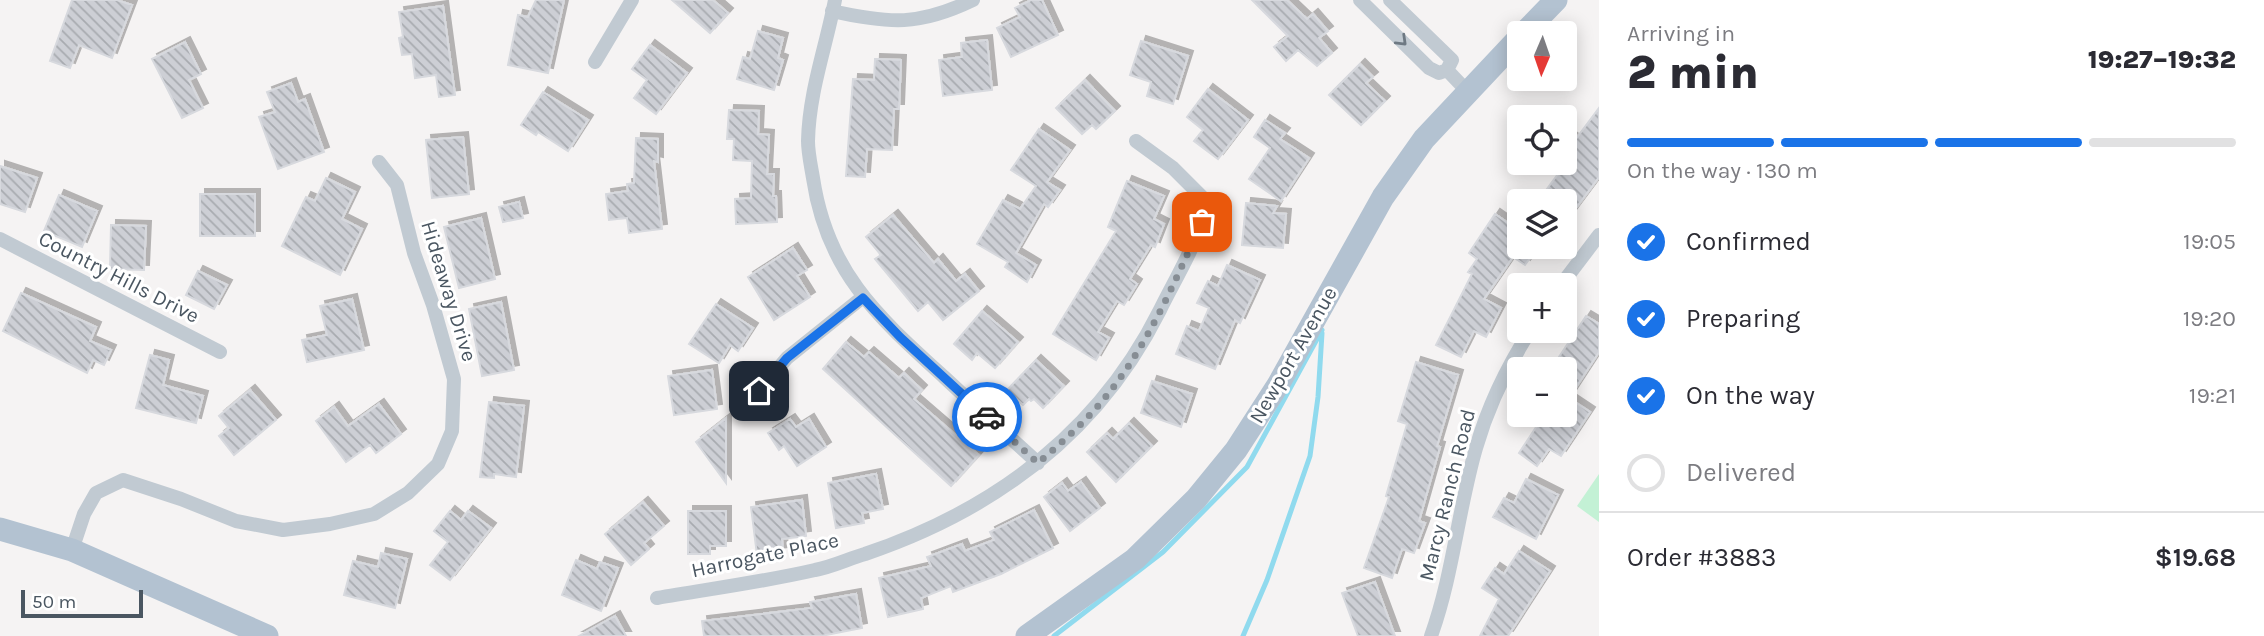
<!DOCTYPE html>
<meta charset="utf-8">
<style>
:root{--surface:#fff;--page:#f7f7f7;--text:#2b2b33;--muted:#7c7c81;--line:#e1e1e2;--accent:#1a73e8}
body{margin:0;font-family:Karla,sans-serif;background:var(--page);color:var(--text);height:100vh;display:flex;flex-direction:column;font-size:26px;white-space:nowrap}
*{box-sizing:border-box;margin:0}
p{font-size:23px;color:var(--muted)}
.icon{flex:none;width:38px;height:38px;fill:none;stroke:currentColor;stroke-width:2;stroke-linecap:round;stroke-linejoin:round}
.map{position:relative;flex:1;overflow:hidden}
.drawer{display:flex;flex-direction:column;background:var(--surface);width:665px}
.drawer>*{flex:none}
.needle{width:46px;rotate:182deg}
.fabs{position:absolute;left:1507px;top:21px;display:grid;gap:14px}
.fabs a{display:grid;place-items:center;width:70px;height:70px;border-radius:7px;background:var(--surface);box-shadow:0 4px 18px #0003;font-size:35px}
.scale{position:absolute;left:21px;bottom:18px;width:122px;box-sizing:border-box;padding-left:7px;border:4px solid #4a5661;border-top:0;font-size:19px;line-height:24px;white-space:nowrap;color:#4a5661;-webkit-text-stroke:5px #fff;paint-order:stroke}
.pin{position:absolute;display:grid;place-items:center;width:60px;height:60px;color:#fff;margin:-30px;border-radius:14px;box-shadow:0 4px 10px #0006}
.courier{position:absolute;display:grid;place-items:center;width:70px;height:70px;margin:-35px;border:5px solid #1a73e8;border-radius:50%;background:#fff;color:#222;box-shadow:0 2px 9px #0007}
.summary em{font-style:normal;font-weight:800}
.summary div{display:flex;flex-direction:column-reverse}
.summary{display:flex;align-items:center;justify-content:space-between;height:119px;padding:0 28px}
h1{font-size:46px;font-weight:800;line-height:52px}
.bar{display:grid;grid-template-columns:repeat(4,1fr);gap:10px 7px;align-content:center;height:84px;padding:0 28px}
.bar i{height:9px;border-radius:5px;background:var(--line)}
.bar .current{background:var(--accent)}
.bar p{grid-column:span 4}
.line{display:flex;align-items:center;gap:18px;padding:0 28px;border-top:2px solid var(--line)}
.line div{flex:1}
ol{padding:0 28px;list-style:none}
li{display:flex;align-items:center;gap:21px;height:77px}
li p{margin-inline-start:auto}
li .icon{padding:7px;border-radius:50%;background:var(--accent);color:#fff;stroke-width:4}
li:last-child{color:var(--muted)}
li i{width:38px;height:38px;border:4px solid var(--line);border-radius:50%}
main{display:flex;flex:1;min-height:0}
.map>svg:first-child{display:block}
.green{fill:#c3f1d5}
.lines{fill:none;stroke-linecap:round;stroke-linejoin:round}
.stream{stroke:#90daee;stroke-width:5}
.building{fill:url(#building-back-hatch);stroke:#d7d9de;stroke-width:2;filter:url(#shadow)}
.minor{stroke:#c1cad2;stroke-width:14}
.primary{stroke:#b3c2d1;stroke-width:23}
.oneway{stroke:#6e7983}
.done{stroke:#868d94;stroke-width:7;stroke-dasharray:0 12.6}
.route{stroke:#1a73e8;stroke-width:9}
.labels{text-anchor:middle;stroke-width:6;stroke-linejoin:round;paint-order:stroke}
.street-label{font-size:21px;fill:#4a5661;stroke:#fff}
</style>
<main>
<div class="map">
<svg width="1599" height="636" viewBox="0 0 1599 636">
<defs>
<pattern id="building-back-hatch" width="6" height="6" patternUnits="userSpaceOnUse" patternTransform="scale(1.75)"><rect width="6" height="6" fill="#cdcfd5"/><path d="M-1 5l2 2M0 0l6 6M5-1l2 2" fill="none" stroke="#a8abb0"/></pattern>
<filter id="shadow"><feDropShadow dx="5" dy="-5" stdDeviation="0" flood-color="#0004"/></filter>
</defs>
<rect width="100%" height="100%" fill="#f5f3f3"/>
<path class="green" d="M1599,474V522L1577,506Z"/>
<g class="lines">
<path class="stream" d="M1054,636L1163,552L1247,467L1322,330
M1243,636L1267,580L1310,456L1318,397L1322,333"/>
</g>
<path class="building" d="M72,0H117L132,5L112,58L79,45L70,68L50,61Z
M536,0H564L548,73L508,65L518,15L528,17Z
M672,0H713L728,13L710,33Z
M1031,0H1042L1058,35L1011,57L997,28L1020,17L1015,8Z
M1252,0H1287L1307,19L1313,14L1328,31L1319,38L1332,53L1317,66L1298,50L1286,61L1274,47L1288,36Z
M443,6L455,95L439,97L436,75L415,78L412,54L402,55L399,38L403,37L399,12Z
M758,31L783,38L778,58L783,60L774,90L737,79L743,57L750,59Z
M987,40L992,90L943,96L939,60L962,57L961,43Z
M1141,41L1188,56L1173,104L1147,96L1151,82L1130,75Z
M185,42L201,74L189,80L203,108L182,118L152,59Z
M650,45L687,73L656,114L634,98L647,80L632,69Z
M875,59L901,60L899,109H894L892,150L867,149L865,177L846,176L853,79L874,80Z
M1360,64L1373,77L1366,83L1385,101L1361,125L1329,95Z
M1085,80L1115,111L1096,129L1092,125L1082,134L1056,108Z
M291,83L298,102L305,99L324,152L278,169L259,117L275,112L267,92Z
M1208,89L1248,120L1218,159L1194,141L1203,130L1187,117Z
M543,92L588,120L568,151L538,132L536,135L521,125Z
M1599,108V177L1564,224V201H1538L1572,155L1564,150V146L1571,137L1575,140Z
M729,110L759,111L758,134L769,135L767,174H774L773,196H776L777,222L736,224L735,199L751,198L752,161L733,160L734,139H727Z
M1265,120L1285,133L1280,139L1309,158L1281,201L1249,179L1270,148L1254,137Z
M1039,129L1070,150L1047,182L1060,190L1048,207L1044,204L1016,253L1036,265L1027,282L1005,267L1008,262L977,244L1003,200L1020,209L1036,186L1011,170Z
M463,137L469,194L432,198L426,140Z
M636,138L658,139V162L654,161L662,229L629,233L627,218L609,220L606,194L628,191L627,184L634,183Z
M0,166L37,178L25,212L0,204Z
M326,178L355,192L342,219L362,229L340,275L282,246L306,197L315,201Z
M1127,181L1164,196L1154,219L1164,224L1155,247L1151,245L1130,279L1137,284L1124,305L1117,301L1098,332L1109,338L1096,360L1053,334L1116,231L1108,227Z
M200,194H255V236H200Z
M59,195L97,211L82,247L44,231Z
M519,202L523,218L503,222L499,207Z
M1246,203L1277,206L1273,213L1286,214L1283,248L1242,245Z
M1519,208V247H1538L1525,265L1513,257L1484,299L1501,308L1486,337L1474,331L1461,357L1436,345L1472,274L1468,272L1477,259L1469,253L1495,214L1508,223Z
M893,215L934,263L938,259L956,281L965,274L979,291L943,320L928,302L918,311L875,259L881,255L866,237Z
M481,218L495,279L459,288L444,227Z
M111,225L146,226L144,270L110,269Z
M793,248L807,270L797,276L810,297L774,320L748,277Z
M1227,265L1260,280L1240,323L1235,320L1215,369L1176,354L1187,326L1199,331L1209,308L1197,303L1208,281L1218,286Z
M198,271L227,285L214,309L186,295Z
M21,293L96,327L90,341L111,350L104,365L93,360L87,373L3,331Z
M352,299L364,350L307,362L302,340L327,335L320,306Z
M501,302L514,370L482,376L469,309Z
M716,304L753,328L738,351L730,345L719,363L689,344Z
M982,311L1018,342L995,368L977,353L972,360L954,344Z
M1586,316L1599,324V352L1569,398L1590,412L1561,456L1549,449L1537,466L1519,453L1544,415H1564V369H1551Z
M846,342L864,357L869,352L899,378L904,373L922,390L914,399L979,455L951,486L823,369Z
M150,355L169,360L163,385L203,396L196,423L136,408Z
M1036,360L1064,386L1043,408L1034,399L1031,401L1029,399L1023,405L1007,390Z
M1416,362L1458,375L1437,446L1440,447L1419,521L1425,523L1414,553L1402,549L1392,578L1364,568L1389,497L1386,496L1407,424L1398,421Z
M712,370L717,409L674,415L668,376Z
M1152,381L1192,394L1181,427L1141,413Z
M250,390L276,420L234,455L219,436L229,428L219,416Z
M489,402L524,406L516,477L494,474V478L480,477Z
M379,404L401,434L376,453L370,445L346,462L316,421L334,407L348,426Z
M726,418V483L696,442Z
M790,419L796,427L809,419L826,447L797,466L784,446L779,450L768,433Z
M1129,423L1152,446L1116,482L1087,452L1107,433L1113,439Z
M876,474L883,509L862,513L864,523L836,528L828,483Z
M1526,479L1558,495L1536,539L1493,517L1504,498L1514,503Z
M1081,482L1100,508L1070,531L1044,497L1062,483L1068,491Z
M802,500L806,536L782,539L783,552L757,555L751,507Z
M643,502L664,526L644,543L649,549L631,565L605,534Z
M1034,510L1053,548L1001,574L953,592L951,586L921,598L923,609L888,617L879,578L931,566L927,557L962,544L965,551L994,540L990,532Z
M450,511L461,520L468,511L491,528L450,580L430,565L448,542L434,531Z
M688,511H726V546H710V554H688Z
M1519,551L1550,571L1508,636H1480L1499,599L1482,588L1495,568L1504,574Z
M381,553L407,559L395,608L344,595L353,561L378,567Z
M576,560L597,569L600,562L618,568L601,611L562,595Z
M1375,582L1395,636H1358L1342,593Z
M856,594L862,628L821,636H704L702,621L812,608L810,602Z
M615,616L626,636H579Z"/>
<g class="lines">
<path class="minor" d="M835,0C826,47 809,92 808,141C808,153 811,166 813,178C827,272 877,316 944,377C975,406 1006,434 1038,463
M1360,0L1429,68L1439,73L1447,70
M1390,0L1452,60L1447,70
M832,11C890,24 919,26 973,0
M595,62L632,0
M1447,70L1467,91
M0,239L220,352
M1561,285L1599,235
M759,391L787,358L863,297
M72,550L84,514L96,493L123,480L181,499L236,521L283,530L330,524L374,514L408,493L438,464L452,431L454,379L433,305L414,253L397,185L379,162
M657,598C709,589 763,582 815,570C832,567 848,559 865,554C995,510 1098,434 1160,310C1172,285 1194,249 1201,223C1204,215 1202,205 1202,197L1173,168L1136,141
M1431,636C1453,575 1458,510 1476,448C1488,406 1507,367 1530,331"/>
<path class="primary" d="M1524,33L1556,0
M0,529L72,550L267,636
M1027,636L1135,559L1196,499L1236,450L1278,385L1383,197L1424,139L1519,38"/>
</g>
<defs><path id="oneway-chevron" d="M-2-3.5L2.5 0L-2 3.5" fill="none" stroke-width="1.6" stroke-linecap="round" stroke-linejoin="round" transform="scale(1.75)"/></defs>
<use class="oneway" href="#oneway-chevron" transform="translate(1402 41) rotate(44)"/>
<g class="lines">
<path class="done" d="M987,417L1038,463C1061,443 1084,423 1103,400C1147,348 1174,283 1202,222"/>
<path class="route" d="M759,391L787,358L863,298L900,337L987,417"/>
</g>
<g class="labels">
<g class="street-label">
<text transform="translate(119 277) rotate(27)" y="7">Country Hills Drive</text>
<text transform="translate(449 291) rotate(73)" y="7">Hideaway Drive</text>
<text transform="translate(1293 355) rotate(-60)" y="7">Newport Avenue</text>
<text transform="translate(1447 495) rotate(-76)" y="7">Marcy Ranch Road</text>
<text transform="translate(765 555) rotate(-12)" y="7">Harrogate Place</text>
</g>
</g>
</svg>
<div class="fabs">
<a><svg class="needle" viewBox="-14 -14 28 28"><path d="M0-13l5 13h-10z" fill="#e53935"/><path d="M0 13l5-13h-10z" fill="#7c7c81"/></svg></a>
<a><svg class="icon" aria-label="locate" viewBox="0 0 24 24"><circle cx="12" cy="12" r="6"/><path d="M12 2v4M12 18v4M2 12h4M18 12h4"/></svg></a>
<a><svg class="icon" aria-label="layers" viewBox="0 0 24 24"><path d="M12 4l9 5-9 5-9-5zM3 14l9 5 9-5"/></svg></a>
<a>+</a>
<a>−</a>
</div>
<div class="scale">50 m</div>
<div class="pin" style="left:1202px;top:222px;background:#ea580c"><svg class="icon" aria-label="bag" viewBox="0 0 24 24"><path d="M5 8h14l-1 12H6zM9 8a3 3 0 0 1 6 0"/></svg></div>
<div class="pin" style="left:759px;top:391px;background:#1f2937"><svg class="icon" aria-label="home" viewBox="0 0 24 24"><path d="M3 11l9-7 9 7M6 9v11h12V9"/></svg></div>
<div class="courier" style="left:987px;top:417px"><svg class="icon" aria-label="car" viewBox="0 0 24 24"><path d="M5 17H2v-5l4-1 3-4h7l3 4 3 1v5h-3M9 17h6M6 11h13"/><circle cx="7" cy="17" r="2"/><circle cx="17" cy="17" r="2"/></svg></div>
</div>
<section class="drawer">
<div class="summary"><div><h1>2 min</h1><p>Arriving in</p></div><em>19:27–19:32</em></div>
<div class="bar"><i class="current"></i><i class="current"></i><i class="current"></i><i></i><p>On the way · 130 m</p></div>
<ol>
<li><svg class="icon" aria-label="check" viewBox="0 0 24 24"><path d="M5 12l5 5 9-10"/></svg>Confirmed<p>19:05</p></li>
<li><svg class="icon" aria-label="check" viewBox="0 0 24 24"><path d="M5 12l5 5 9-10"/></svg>Preparing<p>19:20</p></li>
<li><svg class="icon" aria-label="check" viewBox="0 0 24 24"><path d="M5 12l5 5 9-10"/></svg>On the way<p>19:21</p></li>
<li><i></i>Delivered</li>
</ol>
<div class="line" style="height:91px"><div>Order #3883</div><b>$19.68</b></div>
</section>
</main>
